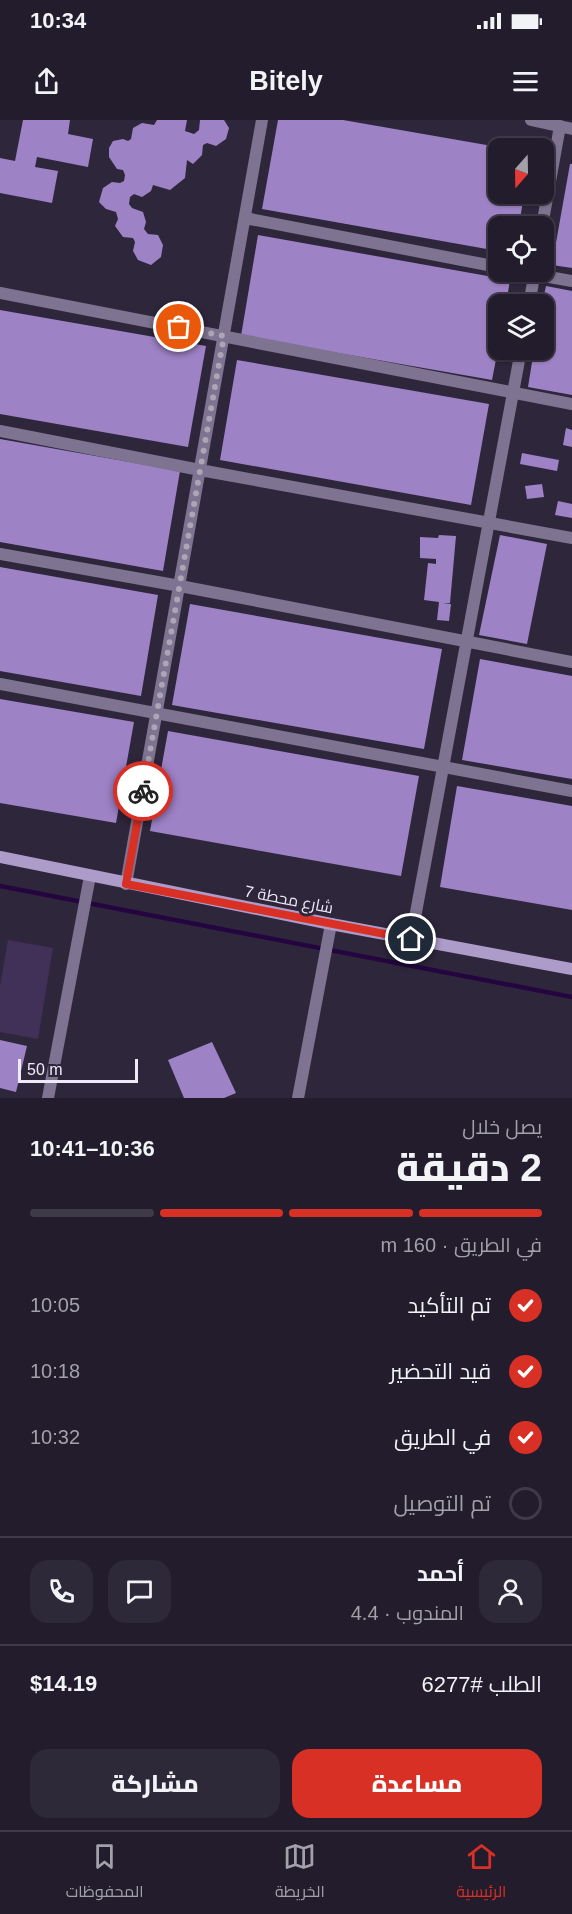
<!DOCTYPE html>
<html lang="ar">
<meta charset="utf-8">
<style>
:root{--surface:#221c2c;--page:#2e2938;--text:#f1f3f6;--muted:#a2a1a9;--line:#3f3a48;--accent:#d93025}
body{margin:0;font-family:Arial,Cairo,sans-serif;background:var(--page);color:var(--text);direction:rtl;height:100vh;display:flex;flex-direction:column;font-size:22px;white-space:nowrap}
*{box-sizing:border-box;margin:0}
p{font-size:20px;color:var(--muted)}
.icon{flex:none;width:33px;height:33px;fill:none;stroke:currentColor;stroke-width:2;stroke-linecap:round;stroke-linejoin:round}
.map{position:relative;height:978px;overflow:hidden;direction:ltr}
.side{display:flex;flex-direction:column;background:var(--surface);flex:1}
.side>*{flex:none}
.needle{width:39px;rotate:200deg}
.fabs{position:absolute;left:488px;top:18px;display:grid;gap:12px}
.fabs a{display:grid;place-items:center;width:66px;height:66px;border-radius:12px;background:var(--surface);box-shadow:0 2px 4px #0004,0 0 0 2px var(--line);font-size:30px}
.scale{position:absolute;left:18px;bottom:15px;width:120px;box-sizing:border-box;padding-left:6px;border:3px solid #efeaf8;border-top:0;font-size:16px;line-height:21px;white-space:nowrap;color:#efeaf8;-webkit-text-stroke:4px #2e263b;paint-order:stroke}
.pin{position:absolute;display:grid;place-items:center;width:51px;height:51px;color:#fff;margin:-26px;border:3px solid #fff;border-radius:50%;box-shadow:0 2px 6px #0007}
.courier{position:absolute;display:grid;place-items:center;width:60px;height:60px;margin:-30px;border:4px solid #d93025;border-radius:50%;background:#fff;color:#222;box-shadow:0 2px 8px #0007}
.head em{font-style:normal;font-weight:800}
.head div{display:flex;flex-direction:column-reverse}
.head{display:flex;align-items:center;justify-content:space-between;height:102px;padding:0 30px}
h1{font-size:39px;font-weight:800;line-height:45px}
.bar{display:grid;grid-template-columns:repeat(4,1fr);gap:9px 6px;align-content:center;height:72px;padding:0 30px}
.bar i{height:8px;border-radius:4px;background:var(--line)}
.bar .active{background:var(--accent)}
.bar p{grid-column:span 4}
.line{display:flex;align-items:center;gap:15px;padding:0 30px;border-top:2px solid var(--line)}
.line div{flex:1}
.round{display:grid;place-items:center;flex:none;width:63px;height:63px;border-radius:18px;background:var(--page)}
ol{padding:0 30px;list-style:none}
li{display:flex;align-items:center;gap:18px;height:66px}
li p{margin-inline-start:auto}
li .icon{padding:6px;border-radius:50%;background:var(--accent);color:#fff;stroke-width:4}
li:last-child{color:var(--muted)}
li i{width:33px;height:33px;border:3px solid var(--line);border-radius:50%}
.action{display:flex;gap:12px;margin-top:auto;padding:12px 30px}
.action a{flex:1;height:69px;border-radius:18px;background:var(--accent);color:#fff;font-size:24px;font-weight:800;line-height:69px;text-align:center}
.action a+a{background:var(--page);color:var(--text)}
.status{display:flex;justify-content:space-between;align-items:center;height:42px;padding:0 30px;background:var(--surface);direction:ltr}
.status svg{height:16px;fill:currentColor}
header{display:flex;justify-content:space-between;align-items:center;height:78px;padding:0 30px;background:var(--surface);font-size:27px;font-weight:800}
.tab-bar{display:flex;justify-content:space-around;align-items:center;height:84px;border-top:2px solid var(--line);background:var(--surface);font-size:16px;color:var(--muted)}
.tab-bar a{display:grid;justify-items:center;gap:3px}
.tab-bar .active{color:var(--accent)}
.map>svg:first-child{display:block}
.green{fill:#413058}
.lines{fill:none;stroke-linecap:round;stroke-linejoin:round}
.stream{stroke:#240540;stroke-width:4.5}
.building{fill:#9e82c6}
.street{stroke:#7e7390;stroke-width:12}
.secondary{stroke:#ad9bca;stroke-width:12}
.done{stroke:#aba5b6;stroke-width:6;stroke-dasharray:0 10.8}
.route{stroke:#d93025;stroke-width:8}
.labels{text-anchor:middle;stroke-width:6;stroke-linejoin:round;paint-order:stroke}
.street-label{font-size:16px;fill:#efeaf8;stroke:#2e263b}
</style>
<div class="status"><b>10:34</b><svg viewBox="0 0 49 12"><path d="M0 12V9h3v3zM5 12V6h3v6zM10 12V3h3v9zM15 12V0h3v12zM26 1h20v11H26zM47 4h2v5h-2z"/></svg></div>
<header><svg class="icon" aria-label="menu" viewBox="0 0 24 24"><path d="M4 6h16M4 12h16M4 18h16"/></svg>Bitely<svg class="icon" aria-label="share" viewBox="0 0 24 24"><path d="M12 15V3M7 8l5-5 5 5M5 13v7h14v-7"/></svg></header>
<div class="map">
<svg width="572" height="978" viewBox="0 0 572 978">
<rect width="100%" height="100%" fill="#2e263b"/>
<path class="green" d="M8,820L53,828L38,919L0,912V866Z"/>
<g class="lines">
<path class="stream" d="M0,766L572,877"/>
</g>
<path class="building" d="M23,0H70L68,14L93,19L88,47L37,37L35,47L58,51L52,83L0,73V38L15,41Z
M157,0H187L185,11L194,14L199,10L200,0H224L229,8L226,19L216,26L207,23L203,25L202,35L193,44L187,40L185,58L170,70L153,65L151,71L142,77L134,74L130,77L129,84L132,88L143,92L146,102L144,109L148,114L158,115L163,125L161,137L151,145L138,140L133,131L135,122L133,118L123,117L115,106L118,99L116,92L106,89L99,82L103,68L112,62L120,63L124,61L125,55L123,50L117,49L109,37V28L113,21L123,19L128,21L131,19L133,8L142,3L154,5Z
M278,0H343L498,27V74H524L519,106H498V131L262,89Z
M570,44H572V148L552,145Z
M258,115L510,160L506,184H498V229L492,260L241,216Z
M546,166L572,171V275L528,267L534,230H543L542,184Z
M0,190L206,226L188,327L0,294Z
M237,240L489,284L471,385L220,340Z
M566,308L572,310V327L563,325Z
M0,319L180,351L163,451L0,422Z
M522,333L559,340L557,351L520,344Z
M542,364L544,377L527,379L525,366Z
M558,381L572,384V398L555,395Z
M439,415L456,416L450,483H443L451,484L449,501L437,500L439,482L424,480L428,443L436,444V439L420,438V417L438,418Z
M500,415L547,424L527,524L479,515Z
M0,447L158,475L141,576L0,551Z
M190,484L442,529L424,629L172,585Z
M480,539L572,556V659L462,640Z
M0,579L134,602L116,703L0,683Z
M168,611L419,656L401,756L150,711Z
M457,666L572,686V790L440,767Z
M0,920L27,926L16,972L0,968Z
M212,922L236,973L224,978H184L168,940Z"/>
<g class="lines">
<path class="street" d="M531,0L572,9
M245,98L498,147
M542,106L560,6
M521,152L572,161
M0,173L572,284
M529,184L535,152
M0,311L200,350L572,418
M0,434L180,466L572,542
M0,564L572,671
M126,764L262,0
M411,819L521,230
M48,978L90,756
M298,978L331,804"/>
<path class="secondary" d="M0,737L331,804L572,849"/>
</g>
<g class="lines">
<path class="done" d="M143,671L224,216L179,207"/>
<path class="route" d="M143,671L126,764L411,819"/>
</g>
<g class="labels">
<g class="street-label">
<text transform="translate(289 779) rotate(11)" y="6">شارع محطة 7</text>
</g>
</g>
</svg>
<div class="fabs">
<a><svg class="needle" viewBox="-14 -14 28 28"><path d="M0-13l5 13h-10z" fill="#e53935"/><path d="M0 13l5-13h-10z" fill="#a2a1a9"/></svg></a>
<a><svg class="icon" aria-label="locate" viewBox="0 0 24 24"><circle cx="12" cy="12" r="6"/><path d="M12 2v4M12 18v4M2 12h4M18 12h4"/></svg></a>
<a><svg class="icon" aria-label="layers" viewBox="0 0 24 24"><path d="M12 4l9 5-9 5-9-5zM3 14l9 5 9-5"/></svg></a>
</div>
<div class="scale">50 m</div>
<div class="pin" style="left:179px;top:207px;background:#ea580c"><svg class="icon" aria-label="bag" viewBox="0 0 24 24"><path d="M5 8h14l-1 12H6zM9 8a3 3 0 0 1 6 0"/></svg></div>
<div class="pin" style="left:411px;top:819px;background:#1f2937"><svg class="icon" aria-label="home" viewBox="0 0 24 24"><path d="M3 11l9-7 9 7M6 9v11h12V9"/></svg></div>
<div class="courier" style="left:143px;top:671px"><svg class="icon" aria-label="bike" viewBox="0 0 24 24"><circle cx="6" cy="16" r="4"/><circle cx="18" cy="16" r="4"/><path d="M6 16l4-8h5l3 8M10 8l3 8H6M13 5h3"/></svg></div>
</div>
<section class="side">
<div class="head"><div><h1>2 دقيقة</h1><p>يصل خلال</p></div><em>10:36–10:41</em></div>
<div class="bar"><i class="active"></i><i class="active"></i><i class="active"></i><i></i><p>في الطريق · 160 m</p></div>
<ol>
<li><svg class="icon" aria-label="check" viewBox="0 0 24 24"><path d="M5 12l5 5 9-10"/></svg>تم التأكيد<p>10:05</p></li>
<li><svg class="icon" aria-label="check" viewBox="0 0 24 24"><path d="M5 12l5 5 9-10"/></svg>قيد التحضير<p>10:18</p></li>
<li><svg class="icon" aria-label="check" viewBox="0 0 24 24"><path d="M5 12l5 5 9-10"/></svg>في الطريق<p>10:32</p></li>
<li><i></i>تم التوصيل</li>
</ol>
<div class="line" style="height:108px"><a class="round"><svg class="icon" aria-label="person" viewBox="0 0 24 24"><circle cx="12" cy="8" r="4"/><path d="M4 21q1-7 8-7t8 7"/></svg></a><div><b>أحمد</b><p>المندوب · 4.4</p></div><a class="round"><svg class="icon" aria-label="chat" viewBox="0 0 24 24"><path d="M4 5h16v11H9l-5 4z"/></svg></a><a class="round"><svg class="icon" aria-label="phone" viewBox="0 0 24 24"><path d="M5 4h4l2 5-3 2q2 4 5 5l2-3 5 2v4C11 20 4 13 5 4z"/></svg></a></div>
<div class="line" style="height:78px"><div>الطلب #6277</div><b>$14.19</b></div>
<div class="action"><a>مساعدة</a><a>مشاركة</a></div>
</section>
<nav class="tab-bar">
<a class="active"><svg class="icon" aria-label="home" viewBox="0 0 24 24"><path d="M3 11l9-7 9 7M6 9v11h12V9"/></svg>الرئيسية</a>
<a><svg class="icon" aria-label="map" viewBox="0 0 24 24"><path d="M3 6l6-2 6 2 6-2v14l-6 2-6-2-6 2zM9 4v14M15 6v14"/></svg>الخريطة</a>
<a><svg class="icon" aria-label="saved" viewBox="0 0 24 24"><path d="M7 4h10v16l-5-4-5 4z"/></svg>المحفوظات</a>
</nav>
